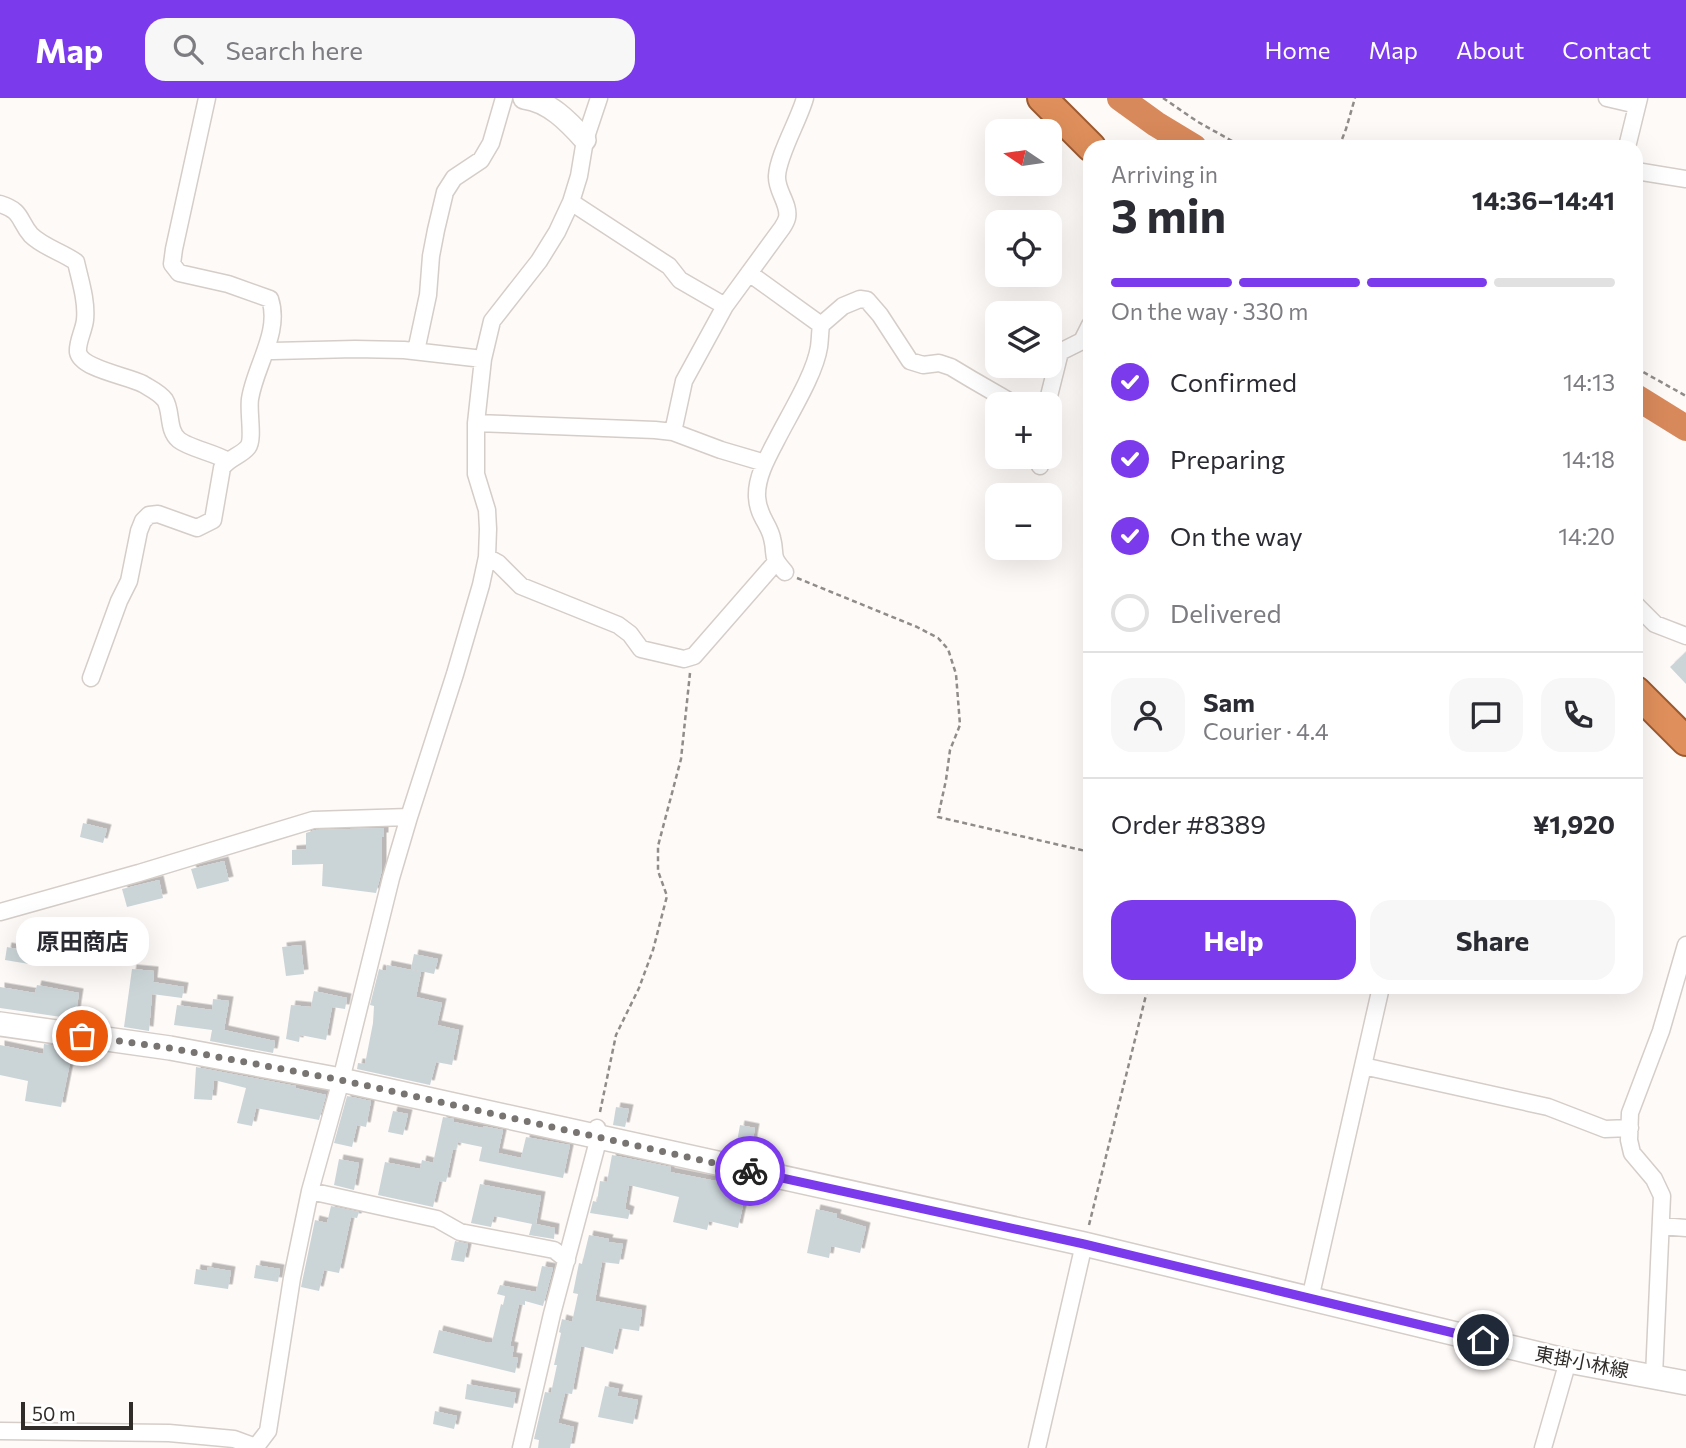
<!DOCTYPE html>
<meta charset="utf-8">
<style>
:root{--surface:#fff;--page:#f7f7f7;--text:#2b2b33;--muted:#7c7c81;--line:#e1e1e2;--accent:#7c3aed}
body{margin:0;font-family:Commissioner,"Noto Sans JP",sans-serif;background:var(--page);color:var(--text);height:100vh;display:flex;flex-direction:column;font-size:26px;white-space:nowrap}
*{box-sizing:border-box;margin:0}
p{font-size:23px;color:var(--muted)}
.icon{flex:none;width:38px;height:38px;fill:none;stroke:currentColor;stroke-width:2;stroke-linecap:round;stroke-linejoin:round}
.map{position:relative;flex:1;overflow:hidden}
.side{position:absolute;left:1083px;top:42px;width:560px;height:854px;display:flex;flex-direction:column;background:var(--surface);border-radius:21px;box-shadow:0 7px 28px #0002}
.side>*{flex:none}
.needle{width:46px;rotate:283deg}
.tools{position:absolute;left:985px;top:21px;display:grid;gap:14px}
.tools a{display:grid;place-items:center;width:77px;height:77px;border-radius:14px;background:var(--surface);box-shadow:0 7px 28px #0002;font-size:35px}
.scale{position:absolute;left:21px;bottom:18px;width:112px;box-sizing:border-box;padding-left:7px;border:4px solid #2f2c2a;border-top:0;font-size:19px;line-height:24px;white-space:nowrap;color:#2f2c2a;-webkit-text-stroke:5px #fff;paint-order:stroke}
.pin{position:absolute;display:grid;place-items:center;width:60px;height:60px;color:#fff;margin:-30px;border:4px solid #fff;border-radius:50%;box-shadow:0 2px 7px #0007}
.courier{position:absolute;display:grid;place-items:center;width:70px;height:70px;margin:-35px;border:5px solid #7c3aed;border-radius:50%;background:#fff;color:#222;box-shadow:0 2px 9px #0007}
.bubble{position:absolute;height:49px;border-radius:21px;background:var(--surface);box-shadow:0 7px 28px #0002;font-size:23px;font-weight:700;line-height:49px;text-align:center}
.summary em{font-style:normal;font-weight:700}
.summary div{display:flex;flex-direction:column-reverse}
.summary{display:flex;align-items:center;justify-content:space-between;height:119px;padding:0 28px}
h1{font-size:46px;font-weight:700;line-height:52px}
.bar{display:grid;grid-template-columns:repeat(4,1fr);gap:10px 7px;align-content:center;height:84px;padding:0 28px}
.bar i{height:9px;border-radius:5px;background:var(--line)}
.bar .on{background:var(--accent)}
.bar p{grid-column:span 4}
.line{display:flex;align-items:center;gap:18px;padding:0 28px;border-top:2px solid var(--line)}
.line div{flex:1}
.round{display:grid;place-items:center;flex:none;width:74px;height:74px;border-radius:21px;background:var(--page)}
ol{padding:0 28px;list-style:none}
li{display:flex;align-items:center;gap:21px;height:77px}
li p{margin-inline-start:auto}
li .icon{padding:7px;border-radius:50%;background:var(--accent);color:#fff;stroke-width:4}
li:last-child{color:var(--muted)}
li i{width:38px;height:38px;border:4px solid var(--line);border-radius:50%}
.primary-button{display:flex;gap:14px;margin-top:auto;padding:14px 28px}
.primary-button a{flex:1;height:80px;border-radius:21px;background:var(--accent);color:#fff;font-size:28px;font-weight:700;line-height:80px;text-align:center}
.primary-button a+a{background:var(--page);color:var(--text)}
header{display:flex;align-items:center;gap:42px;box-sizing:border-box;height:98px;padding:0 35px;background:var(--accent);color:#fff}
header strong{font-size:33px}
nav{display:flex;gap:38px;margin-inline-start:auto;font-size:24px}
.search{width:490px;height:63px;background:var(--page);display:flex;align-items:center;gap:18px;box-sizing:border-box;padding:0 24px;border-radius:21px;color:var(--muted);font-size:26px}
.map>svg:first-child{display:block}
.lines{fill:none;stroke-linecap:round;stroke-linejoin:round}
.river{stroke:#d8895b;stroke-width:26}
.building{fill:#cbd5d8;filter:url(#shadow)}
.minor-casing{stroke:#d5cdc8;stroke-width:19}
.tertiary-casing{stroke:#d5cdc8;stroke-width:24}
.secondary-casing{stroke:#d5cdc8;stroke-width:26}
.trunk-casing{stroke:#9c5a2f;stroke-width:32}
.path{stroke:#908c8a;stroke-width:2.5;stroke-dasharray:5 3.5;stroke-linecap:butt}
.minor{stroke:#fff;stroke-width:16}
.tertiary{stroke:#fff;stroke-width:21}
.secondary{stroke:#fff;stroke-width:23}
.trunk{stroke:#df8f5b;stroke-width:28}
.done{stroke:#777472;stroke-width:7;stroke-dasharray:0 12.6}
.route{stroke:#7c3aed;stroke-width:9}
.labels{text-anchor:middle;stroke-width:5;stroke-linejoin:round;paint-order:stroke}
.street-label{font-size:19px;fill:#2f2c2a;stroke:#fff}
</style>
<header>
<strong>Map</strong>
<div class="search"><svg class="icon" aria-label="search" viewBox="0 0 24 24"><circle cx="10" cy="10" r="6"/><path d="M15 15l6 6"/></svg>Search here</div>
<nav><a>Home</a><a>Map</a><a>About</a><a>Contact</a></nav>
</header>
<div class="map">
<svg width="1686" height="1350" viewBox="0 0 1686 1350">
<defs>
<filter id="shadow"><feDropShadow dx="4.5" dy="-4.5" stdDeviation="0" flood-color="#0004"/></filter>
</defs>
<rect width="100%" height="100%" fill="#fefaf8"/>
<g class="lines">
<path class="river" d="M1120,0L1156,26L1194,49
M1636,299L1686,330"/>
</g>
<path class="building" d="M1686,554V586L1670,569Z
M83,725L107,731L103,745L80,739Z
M384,730V739H382V772L376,795L322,788L323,766L292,767V752L306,751V735L315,732Z
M224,763L229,783L197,791L191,771Z
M159,782L163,800L127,809L122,791Z
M301,847L304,876L286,878L282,849Z
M7,849L31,854L29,866L5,862Z
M414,856L438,861L434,876L411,871Z
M387,867L421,874L416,899L442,905L437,927L459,932L452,967L436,964L430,987L357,971L358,965L365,966L373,925L374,908L370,907L379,871L386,873Z
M132,871L154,873L153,884L184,889L182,900L152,896L149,933L124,929Z
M37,887L79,895L75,921L0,910V889L35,895Z
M314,893L347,900L345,911L332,909L326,942L300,937L299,944L286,941L291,907L311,909Z
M213,901L229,903L224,932L275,943L273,955L210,943L212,932L174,927L177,907L212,912Z
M44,946L73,950L61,1009L25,1003L28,983L0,977V947L43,956Z
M196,969L296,988L295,990L326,997L319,1022L256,1010L252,1028L237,1025L246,990L214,982L212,1002L194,1001Z
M347,998L371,1003L366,1029L357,1027L352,1049L334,1045Z
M616,1009L629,1011L625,1029L613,1027Z
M393,1013L408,1016L403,1037L388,1034Z
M443,1019L454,1021V1024L483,1030V1028L503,1032L498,1055L521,1060L526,1039L570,1047L563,1080L479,1063L482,1049L458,1044L456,1052L453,1051L446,1084L439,1083L433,1109L378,1097L385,1064L420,1071L422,1062L433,1065Z
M740,1027L755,1030L750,1058L735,1055Z
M612,1057L671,1069L670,1074L747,1089L738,1130L709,1123L707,1132L673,1124L679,1099L629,1087L625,1111L630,1113L628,1121L590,1115L593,1103L597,1104L600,1083L607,1084Z
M339,1061L359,1065L354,1092L334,1087Z
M480,1086L541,1098L536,1126L555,1130L554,1141L529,1137L532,1126L494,1118L491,1129L471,1125Z
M331,1108L359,1114L357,1120L351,1119L339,1175L324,1172L319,1193L301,1189L315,1122L327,1125Z
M816,1111L837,1116L836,1120L866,1129L860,1155L831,1148L829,1160L807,1155Z
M589,1137L609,1141L608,1144L623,1146L619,1166L602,1164L595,1203L642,1212L639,1233L619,1230L613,1256L581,1248L572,1296L565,1295L558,1325L574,1329L570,1350H538L539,1342L534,1341L545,1294L551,1295L557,1267H554L561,1235L559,1234L562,1221L572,1224L578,1196L573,1195L579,1165L582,1166Z
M455,1143L468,1146L464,1164L451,1162Z
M256,1167L280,1171L278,1184L254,1180Z
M542,1168L553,1170L543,1208L525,1203V1207L519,1206L510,1248L514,1249L512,1259L518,1260L515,1275L433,1255L439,1232L489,1245L490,1244H492L501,1206L503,1207L505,1198L497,1196L500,1187L536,1194Z
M208,1169L231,1173L228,1191L194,1186L196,1171L207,1173Z
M467,1286L516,1295L513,1310L465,1301Z
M605,1288L619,1291L617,1298L638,1302L633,1326L598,1319Z
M435,1313L457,1318L454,1331L433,1326Z"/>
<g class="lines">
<g class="minor-casing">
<path id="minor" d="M1607,0L1637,7
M1627,49L1639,0
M1636,73L1686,81
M571,104L669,168L680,182L725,208
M0,106C23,113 18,122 31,137C43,149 62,154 76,164C80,182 87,203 85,222C84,232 77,244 78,254C81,271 128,278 143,286C151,291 159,294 165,302C172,313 167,332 179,342C189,350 215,355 228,363
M749,175L821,227C820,234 820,242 819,249C815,276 789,317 776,343C767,360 756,380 757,399C758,418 769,426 772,440C777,459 769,456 785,474
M821,227L843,208L860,201L867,202L880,217L910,263L923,267L939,265L951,269L971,281L1009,303L1019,306
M267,250L273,253L355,251L404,252L483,261
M416,253L428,197L431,158L436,132L445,94L454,80L481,62L491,45L504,0
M1047,306L1060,254L1082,243L1090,227
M476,325L655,332L673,334L721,352L765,365
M673,334L684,283L725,208L782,130C784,127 786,124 787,120C790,106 776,93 777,78C778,57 799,22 805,0
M1040,368L1042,359
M487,459L498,465L521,488L618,527L630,536L641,551L684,561L694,558L776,464
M1636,507L1655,526L1686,538
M91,580L119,503L129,483L139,433L143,423L149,417L158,416L197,430L213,422L222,370C228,360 241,358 248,349C254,341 248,313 250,301C255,268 281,234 270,201L228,186L179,175L172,166L174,151L207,0
M0,814L139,775L313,722L409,719
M1363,968L1548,1009L1605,1031L1630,1030
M310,1093L437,1121L460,1134L554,1152L567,1162
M1661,1128L1686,1130
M1310,1201L1381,889
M1654,1278L1662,1098L1654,1081L1632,1055L1629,1042L1630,1015L1661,933L1686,847
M0,1333L169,1335L234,1341L256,1349
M255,1350L268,1333L292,1180L310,1093L341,982L391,780L409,719L455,576L481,487L487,459L488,431L487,412L476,376V325L483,261L492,223L539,163L557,134L571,104L579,78L585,42L599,0
M521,1350L552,1216L599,1039L597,1030
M1037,1350L1084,1146
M1543,1350L1568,1263"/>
</g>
<g class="tertiary-casing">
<path id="tertiary" d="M524,0C549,3 569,24 585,42"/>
</g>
<g class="secondary-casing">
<path id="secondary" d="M0,926L170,950L341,982L1084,1146L1568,1263L1686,1285"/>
</g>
<g class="trunk-casing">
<path id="trunk" d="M1042,0L1091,49
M1636,593L1686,643"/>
</g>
<path class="path" d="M1163,0L1198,24L1243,49
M1339,49L1346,31L1355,0
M1636,270L1686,298
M797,480L917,529L938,540L948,551L956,576L960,627L950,652L946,682L938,719L1090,754
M600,1014L616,937L639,890L653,852L667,798L658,773V748L681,661L690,575
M1089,1127L1148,889"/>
<use href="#minor" class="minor"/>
<use href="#tertiary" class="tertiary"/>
<use href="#secondary" class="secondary"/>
<use href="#trunk" class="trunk"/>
</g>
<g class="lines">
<path class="done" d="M82,938L170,950L341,982L750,1073"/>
<path class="route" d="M750,1073L1084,1146L1483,1242"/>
</g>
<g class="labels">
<g class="street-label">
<text transform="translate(1582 1264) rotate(11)" y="7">東掛小林線</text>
</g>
</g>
</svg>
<div class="tools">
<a><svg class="needle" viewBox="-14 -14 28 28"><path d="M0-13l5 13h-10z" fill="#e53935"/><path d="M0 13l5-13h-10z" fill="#7c7c81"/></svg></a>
<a><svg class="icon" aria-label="locate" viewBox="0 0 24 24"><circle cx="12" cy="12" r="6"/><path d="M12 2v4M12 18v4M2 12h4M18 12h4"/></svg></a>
<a><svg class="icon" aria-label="layers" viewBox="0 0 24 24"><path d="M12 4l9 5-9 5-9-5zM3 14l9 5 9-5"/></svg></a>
<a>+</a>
<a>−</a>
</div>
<div class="scale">50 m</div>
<div class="pin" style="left:82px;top:938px;background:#ea580c"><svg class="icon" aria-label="bag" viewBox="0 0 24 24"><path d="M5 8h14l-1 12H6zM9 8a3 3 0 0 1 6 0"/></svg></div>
<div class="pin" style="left:1483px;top:1242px;background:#1f2937"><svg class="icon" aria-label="home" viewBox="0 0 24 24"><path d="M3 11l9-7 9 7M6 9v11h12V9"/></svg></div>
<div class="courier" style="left:750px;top:1073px"><svg class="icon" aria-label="bike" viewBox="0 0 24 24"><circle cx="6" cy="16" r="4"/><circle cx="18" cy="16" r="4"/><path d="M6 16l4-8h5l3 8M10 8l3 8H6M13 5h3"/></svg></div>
<div class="bubble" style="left:16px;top:819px;width:133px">原田商店</div>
<section class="side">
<div class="summary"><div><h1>3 min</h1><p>Arriving in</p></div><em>14:36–14:41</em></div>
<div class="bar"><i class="on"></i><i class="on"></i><i class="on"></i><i></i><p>On the way · 330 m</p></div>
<ol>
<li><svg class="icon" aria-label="check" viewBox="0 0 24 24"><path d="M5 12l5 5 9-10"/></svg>Confirmed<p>14:13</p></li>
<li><svg class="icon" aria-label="check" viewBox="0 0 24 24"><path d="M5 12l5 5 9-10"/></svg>Preparing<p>14:18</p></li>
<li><svg class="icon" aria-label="check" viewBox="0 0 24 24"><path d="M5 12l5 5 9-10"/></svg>On the way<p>14:20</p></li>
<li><i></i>Delivered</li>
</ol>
<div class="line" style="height:126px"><a class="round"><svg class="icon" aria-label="person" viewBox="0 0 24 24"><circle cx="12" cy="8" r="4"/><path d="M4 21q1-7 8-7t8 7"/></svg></a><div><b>Sam</b><p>Courier · 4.4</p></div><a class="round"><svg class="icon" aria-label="chat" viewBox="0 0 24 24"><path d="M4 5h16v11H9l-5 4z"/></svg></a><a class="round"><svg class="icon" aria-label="phone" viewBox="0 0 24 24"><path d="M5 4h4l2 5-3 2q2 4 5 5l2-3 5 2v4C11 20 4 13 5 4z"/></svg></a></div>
<div class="line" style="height:91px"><div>Order #8389</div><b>¥1,920</b></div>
<div class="primary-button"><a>Help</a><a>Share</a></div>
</section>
</div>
